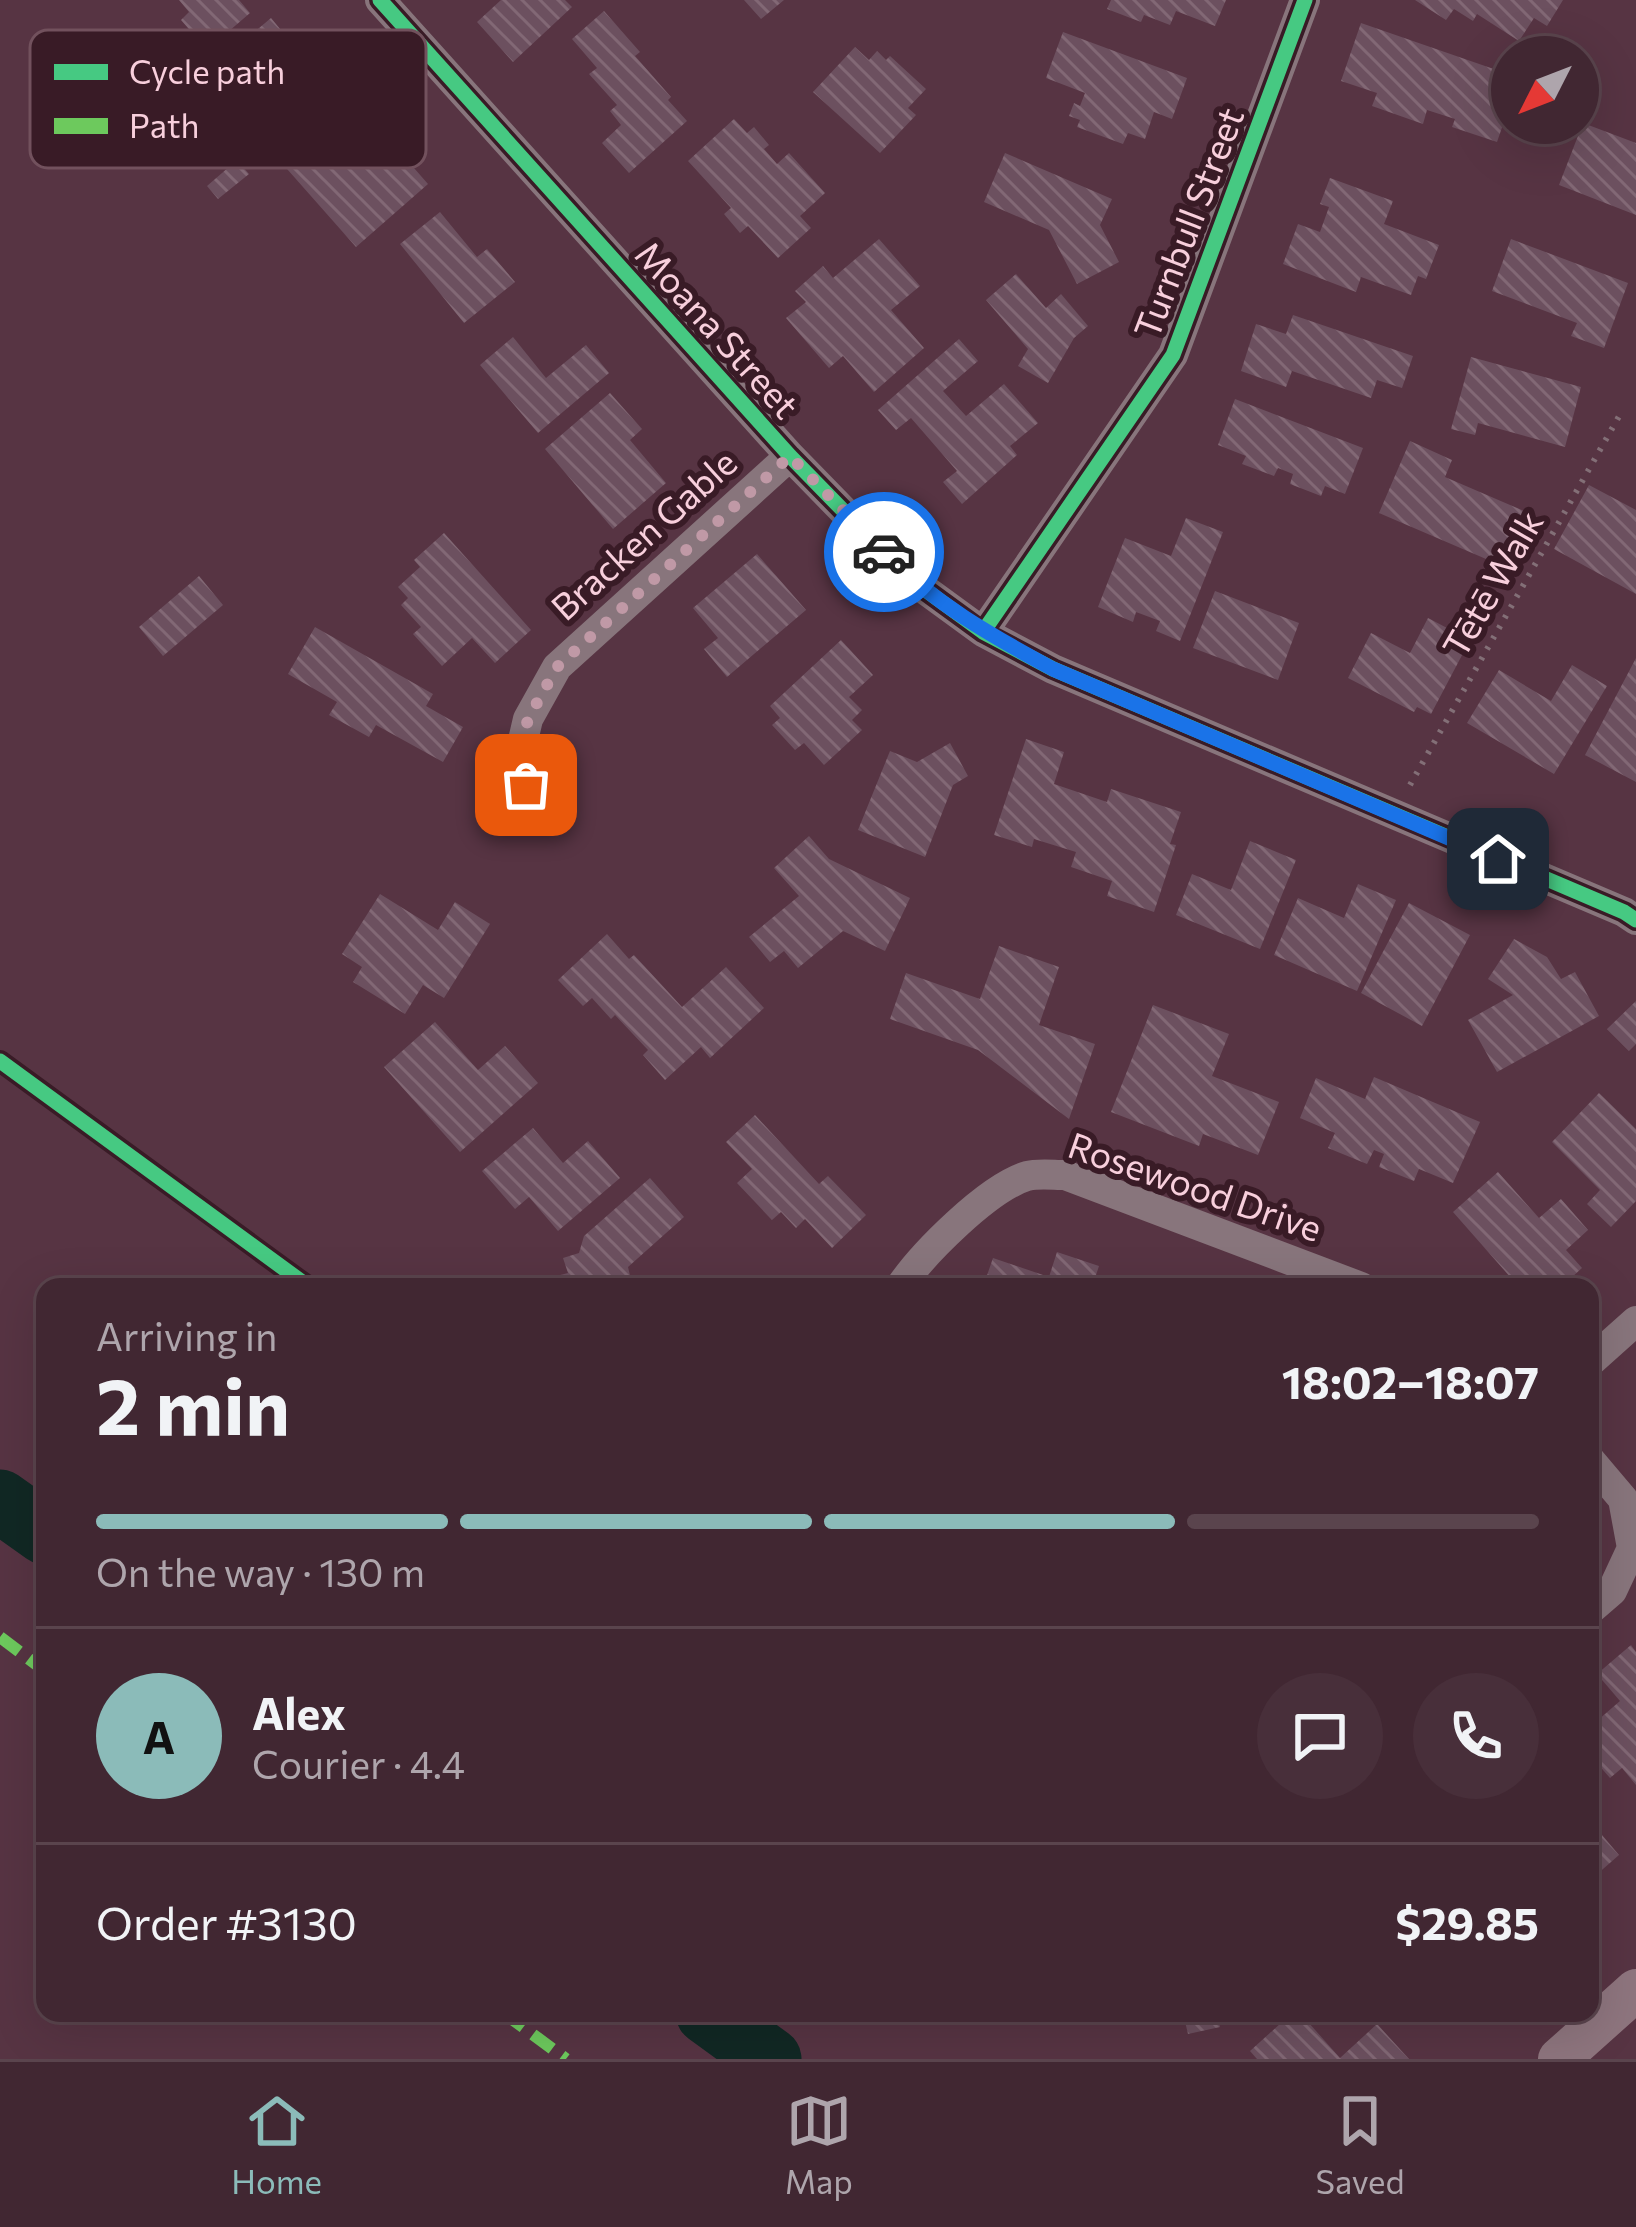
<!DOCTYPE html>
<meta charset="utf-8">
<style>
:root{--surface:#412732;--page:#482f3a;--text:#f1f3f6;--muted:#aea5ac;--line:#5a444d;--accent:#8bbbb9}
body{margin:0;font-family:Commissioner,sans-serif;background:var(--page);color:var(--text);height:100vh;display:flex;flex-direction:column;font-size:45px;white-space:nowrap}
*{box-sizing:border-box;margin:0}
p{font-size:39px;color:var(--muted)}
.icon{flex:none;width:66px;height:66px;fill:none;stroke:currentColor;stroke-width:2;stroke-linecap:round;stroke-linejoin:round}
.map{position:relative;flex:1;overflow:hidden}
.panel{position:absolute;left:36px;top:1278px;width:1563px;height:744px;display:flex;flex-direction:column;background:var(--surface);border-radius:24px;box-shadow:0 12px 48px #0002,0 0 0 3px var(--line)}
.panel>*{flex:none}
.needle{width:78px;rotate:228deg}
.tools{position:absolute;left:1491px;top:36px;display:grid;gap:24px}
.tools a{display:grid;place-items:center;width:108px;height:108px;border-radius:50%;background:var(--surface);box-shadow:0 12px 48px #0002,0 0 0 3px var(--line);font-size:60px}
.pin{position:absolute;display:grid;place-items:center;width:102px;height:102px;color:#fff;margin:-51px;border-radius:24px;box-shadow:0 6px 18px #0006}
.courier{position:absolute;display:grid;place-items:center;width:120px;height:120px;margin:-60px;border:9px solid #1a73e8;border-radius:50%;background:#fff;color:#222;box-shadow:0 3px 15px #0007}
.summary em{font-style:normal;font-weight:700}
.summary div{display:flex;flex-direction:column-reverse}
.summary{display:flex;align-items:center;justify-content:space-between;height:204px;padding:0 60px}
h1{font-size:78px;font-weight:700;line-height:90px}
.bar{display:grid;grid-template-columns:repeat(4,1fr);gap:18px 12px;align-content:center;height:144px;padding:0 60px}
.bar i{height:15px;border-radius:9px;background:var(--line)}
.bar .active{background:var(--accent)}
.bar p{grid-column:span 4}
.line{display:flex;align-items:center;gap:30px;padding:0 60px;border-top:3px solid var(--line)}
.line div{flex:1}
.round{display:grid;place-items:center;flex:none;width:126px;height:126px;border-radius:63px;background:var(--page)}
.dock{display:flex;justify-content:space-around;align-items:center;height:168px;border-top:3px solid var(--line);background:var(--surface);font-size:33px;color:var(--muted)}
.dock a{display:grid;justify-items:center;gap:6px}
.dock .active{color:var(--accent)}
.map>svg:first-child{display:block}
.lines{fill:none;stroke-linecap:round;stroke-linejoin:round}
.river{stroke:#112824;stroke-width:63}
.building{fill:url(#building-back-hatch)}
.path{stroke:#836f77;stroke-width:6;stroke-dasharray:3 9;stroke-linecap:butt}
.minor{stroke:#88757c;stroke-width:30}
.secondary{stroke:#8e757e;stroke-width:42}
.quiet{stroke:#6dc95d;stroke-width:12;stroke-dasharray:24 12;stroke-linecap:butt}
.cycleway-casing{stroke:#391b26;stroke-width:22}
.cycleway{stroke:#46c982;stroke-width:15}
.done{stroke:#c099a6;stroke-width:12;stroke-dasharray:0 21.6}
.route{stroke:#1a73e8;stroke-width:15}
.labels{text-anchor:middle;stroke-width:12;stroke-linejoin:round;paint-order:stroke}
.street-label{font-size:36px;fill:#f8cfdc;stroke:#391b26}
.key{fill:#391b26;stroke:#72515d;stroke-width:3}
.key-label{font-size:33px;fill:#f8cfdc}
</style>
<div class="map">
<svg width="1636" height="2059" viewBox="0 0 1636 2059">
<defs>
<pattern id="building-back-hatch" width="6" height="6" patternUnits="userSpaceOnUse" patternTransform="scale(3)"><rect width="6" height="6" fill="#6c505f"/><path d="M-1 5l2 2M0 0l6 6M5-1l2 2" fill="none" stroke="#826875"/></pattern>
</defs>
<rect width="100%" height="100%" fill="#573443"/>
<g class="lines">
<path class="river" d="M0,1501L45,1533
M707,2013L770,2059"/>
</g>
<path class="building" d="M179,0H239L250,13L207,50L181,20L189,12Z
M501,0H565L572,7L513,62L477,22Z
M744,0H784L761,19Z
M1111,0H1226L1215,26L1176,11L1170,25L1144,15L1141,22L1107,9Z
M1415,0H1563L1547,26L1534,18L1519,41L1477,14L1473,21L1454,9L1446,20Z
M604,11L640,52L635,56L671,97L668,100L687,121L629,173L602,143L621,125L610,111L617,105L589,74L597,68L572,39Z
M271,18L295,47L307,37L345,82L289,128L228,54Z
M1361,23L1511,75L1501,107L1508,110L1497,142L1452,127L1455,119L1427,110L1423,124L1372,106L1377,93L1341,81Z
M1063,32L1187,78L1172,119L1154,112L1145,139L1128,133L1123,144L1077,127L1080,120L1069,116L1074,103L1080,106L1085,93L1046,78Z
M855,47L869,60L877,51L886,60L890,56L926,89L908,108L916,115L880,153L813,92Z
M734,119L747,133L754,127L769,145L764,149L777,164L789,153L825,193L800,216L811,228L778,258L748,226L740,233L724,214L731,208L688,161Z
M1583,123L1636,143V215L1559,185Z
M378,127L428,184L356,247L280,161L298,145L314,162L335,144L345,156Z
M1005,153L1112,199L1100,225L1119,262L1077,284L1049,230L984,202Z
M237,160L249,174L218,199L207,186Z
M1330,178L1393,201L1384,224L1439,245L1426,279L1418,276L1411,295L1361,277L1356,292L1283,264L1298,224L1320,232L1329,207L1320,204Z
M440,212L477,257L487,249L515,282L464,323L400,244Z
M879,239L920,286L891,310L924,348L874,392L843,356L829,368L786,318L806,302L795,291L823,266L833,278Z
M1511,239L1628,283L1604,348L1571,336L1577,323L1492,291Z
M1016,274L1046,308L1061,294L1088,326L1074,338L1048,383L1018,366L1028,349L986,300Z
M1293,315L1413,356L1402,388L1377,380L1371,398L1292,371L1286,387L1241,371L1256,324L1286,334Z
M513,337L546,378L586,345L609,373L538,433L480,365Z
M959,339L978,361L943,391L966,416L1004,384L1038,423L1010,446L1017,455L962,504L943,482L957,471L911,418L896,430L878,410Z
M1471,357L1581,387L1565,447L1478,423L1475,435L1451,429Z
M610,393L642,429L630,440L666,483L613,529L545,449Z
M1235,399L1363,448L1345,494L1325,486L1321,496L1290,484L1293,474L1278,468L1274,476L1242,464L1246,456L1218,445Z
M1410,441L1452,460L1445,477L1524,511L1500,565L1379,513Z
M1589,485L1636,510V594L1554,549Z
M1186,518L1223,532L1180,641L1156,631L1160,621L1136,612L1133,622L1098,607L1125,538L1171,556Z
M444,533L531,630L495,663L472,638L442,666L413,634L421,627L401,605L408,598L398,587L420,567L414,560Z
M757,554L806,610L727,677L704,649L718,638L693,608Z
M199,576L223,605L163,656L139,627Z
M1215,591L1299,623L1278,680L1193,648Z
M1428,618L1470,640L1431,714L1417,707L1414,712L1348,678L1371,633L1410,653Z
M315,627L433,694L426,706L463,727L443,762L376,725L369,737L329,715L337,702L288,674Z
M841,640L873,675L849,697L862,710L852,720L862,730L824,765L804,743L795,750L772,725L780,718L770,706Z
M1636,658V782L1585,755Z
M1572,665L1607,686L1554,774L1467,723L1499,670L1551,701Z
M1026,739L1064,752L1054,784L1107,802L1111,789L1181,812L1170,844L1176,845L1154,912L1107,896L1112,881L1071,867L1076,852L1034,839L1032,847L994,835Z
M950,743L968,776L953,785L925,857L858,830L890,751L917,762Z
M809,836L829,859L910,898L885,951L843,931L798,968L784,951L770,962L749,937L799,896L774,868Z
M1250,841L1296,860L1260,949L1176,915L1192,874L1231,890Z
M1358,884L1396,900L1357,991L1274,955L1298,898L1344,918Z
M380,894L438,930L455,902L490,924L444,998L423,985L405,1014L353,982L362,967L342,954Z
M1409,903L1470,935L1422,1026L1361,993Z
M607,934L629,959L634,955L682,1007L726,967L764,1008L710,1058L701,1047L665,1080L643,1055L648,1050L615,1015L611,1019L592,998L583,1006L558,980Z
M1514,939L1547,957L1561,979L1575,972L1599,1016L1497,1072L1468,1020L1513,995L1488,979Z
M999,946L1059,967L1039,1025L1095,1044L1069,1119L978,1050L890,1019L906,973L980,999Z
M1636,1001V1044L1629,1051L1607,1029Z
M1153,1005L1229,1034L1212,1076L1279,1102L1258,1155L1203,1134L1199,1146L1111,1112Z
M435,1022L478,1070L505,1046L538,1083L460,1152L384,1067Z
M1374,1077L1480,1122L1453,1183L1419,1169L1414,1181L1379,1167L1384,1154L1374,1150L1367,1164L1328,1148L1335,1133L1300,1118L1316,1078L1365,1099Z
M1599,1093L1636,1129V1201L1611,1227L1587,1204L1600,1190L1552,1142Z
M755,1115L819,1184L828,1176L866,1215L832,1248L805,1219L796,1228L781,1212L772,1220L737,1183L752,1169L726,1142Z
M533,1128L563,1163L588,1141L620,1178L558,1231L529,1197L515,1209L482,1171Z
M1498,1172L1539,1218L1561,1199L1588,1230L1566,1250L1582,1268L1561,1287H1519L1453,1212Z
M650,1178L684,1217L628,1267L632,1284L651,1279L653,1287H543L541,1280L568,1273L563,1258L579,1253L584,1236Z
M1057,1252L1099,1266L1092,1287H983L993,1258L1049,1277Z
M1631,1645L1636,1652V1785L1622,1768L1610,1778L1590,1755V1727L1620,1701L1597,1674Z
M1590,1821L1619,1855L1595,1876L1590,1870Z
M1183,2013H1216L1220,2027L1188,2034Z
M1292,2013H1300L1340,2058L1377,2024L1409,2059H1257L1250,2051Z"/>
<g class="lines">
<path class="path" d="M1410,785L1622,411"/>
<path class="minor" d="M380,0L790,456L909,578L983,632L1053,669L1624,912L1636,920
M983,632L1173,355L1305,0
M533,809L518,762L528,719L557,667L790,456
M900,1287C923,1253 988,1188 1027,1176C1038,1173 1053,1175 1065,1175L1361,1287
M1590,1362L1636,1321
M1590,1460L1623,1499L1632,1548L1612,1591L1590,1610"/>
<path class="secondary" d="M1559,2059L1636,1990"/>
<path class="quiet" d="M0,1637L45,1671
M504,2013L566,2059"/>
<g class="cycleway-casing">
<path id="cycleway" d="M380,0L790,456L909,578L983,632L1053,669L1624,912L1636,920
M983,632L1173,355L1305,0
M0,1061L309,1287"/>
</g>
<use href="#cycleway" class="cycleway"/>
</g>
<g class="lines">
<path class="done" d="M526,785L518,762L528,719L557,667L790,456L884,552"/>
<path class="route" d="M884,552C933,603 992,636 1053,669L1498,859"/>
</g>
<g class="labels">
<g class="street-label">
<text transform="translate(1189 223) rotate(-69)" y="13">Turnbull Street</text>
<text transform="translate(717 330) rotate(48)" y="13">Moana Street</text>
<text transform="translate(644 535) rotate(-42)" y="13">Bracken Gable</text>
<text transform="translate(1493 584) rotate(-60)" y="13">Tētē Walk</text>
<text transform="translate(1195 1187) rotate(19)" y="13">Rosewood Drive</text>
</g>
</g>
<rect x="30" y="30" width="396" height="138" rx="18" class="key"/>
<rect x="54" y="64" width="54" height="16" fill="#46c982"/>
<rect x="54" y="118" width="54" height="16" fill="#6dc95d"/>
<g class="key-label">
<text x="129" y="84">Cycle path</text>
<text x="129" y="138">Path</text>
</g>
</svg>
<div class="tools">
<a><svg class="needle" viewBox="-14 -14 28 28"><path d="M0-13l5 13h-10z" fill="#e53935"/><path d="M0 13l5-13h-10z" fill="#aea5ac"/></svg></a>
</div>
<div class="pin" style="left:526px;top:785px;background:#ea580c"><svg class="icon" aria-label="bag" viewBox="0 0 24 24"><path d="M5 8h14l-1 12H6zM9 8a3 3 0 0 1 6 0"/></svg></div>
<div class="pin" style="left:1498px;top:859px;background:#1f2937"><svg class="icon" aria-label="home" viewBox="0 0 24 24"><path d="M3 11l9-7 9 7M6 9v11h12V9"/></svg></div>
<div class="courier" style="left:884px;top:552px"><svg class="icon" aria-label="car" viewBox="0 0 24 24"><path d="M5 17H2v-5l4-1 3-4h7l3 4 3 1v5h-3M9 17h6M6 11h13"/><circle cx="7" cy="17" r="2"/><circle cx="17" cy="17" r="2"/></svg></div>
<section class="panel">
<div class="summary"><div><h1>2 min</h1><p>Arriving in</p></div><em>18:02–18:07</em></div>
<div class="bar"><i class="active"></i><i class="active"></i><i class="active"></i><i></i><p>On the way · 130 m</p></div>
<div class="line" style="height:216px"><b class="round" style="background:var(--accent);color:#111">A</b><div><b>Alex</b><p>Courier · 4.4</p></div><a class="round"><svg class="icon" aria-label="chat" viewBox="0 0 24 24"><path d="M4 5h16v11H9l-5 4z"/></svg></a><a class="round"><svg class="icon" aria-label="phone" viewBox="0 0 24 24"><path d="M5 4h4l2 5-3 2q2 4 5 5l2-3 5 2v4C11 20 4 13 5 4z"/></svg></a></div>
<div class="line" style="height:156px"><div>Order #3130</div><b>$29.85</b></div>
</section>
</div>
<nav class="dock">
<a class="active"><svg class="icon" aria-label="home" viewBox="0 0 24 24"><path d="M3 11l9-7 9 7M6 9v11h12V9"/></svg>Home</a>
<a><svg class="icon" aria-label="map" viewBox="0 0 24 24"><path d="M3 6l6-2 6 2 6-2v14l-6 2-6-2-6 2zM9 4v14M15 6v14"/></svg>Map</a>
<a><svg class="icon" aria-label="saved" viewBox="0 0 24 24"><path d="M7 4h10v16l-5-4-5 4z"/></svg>Saved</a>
</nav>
